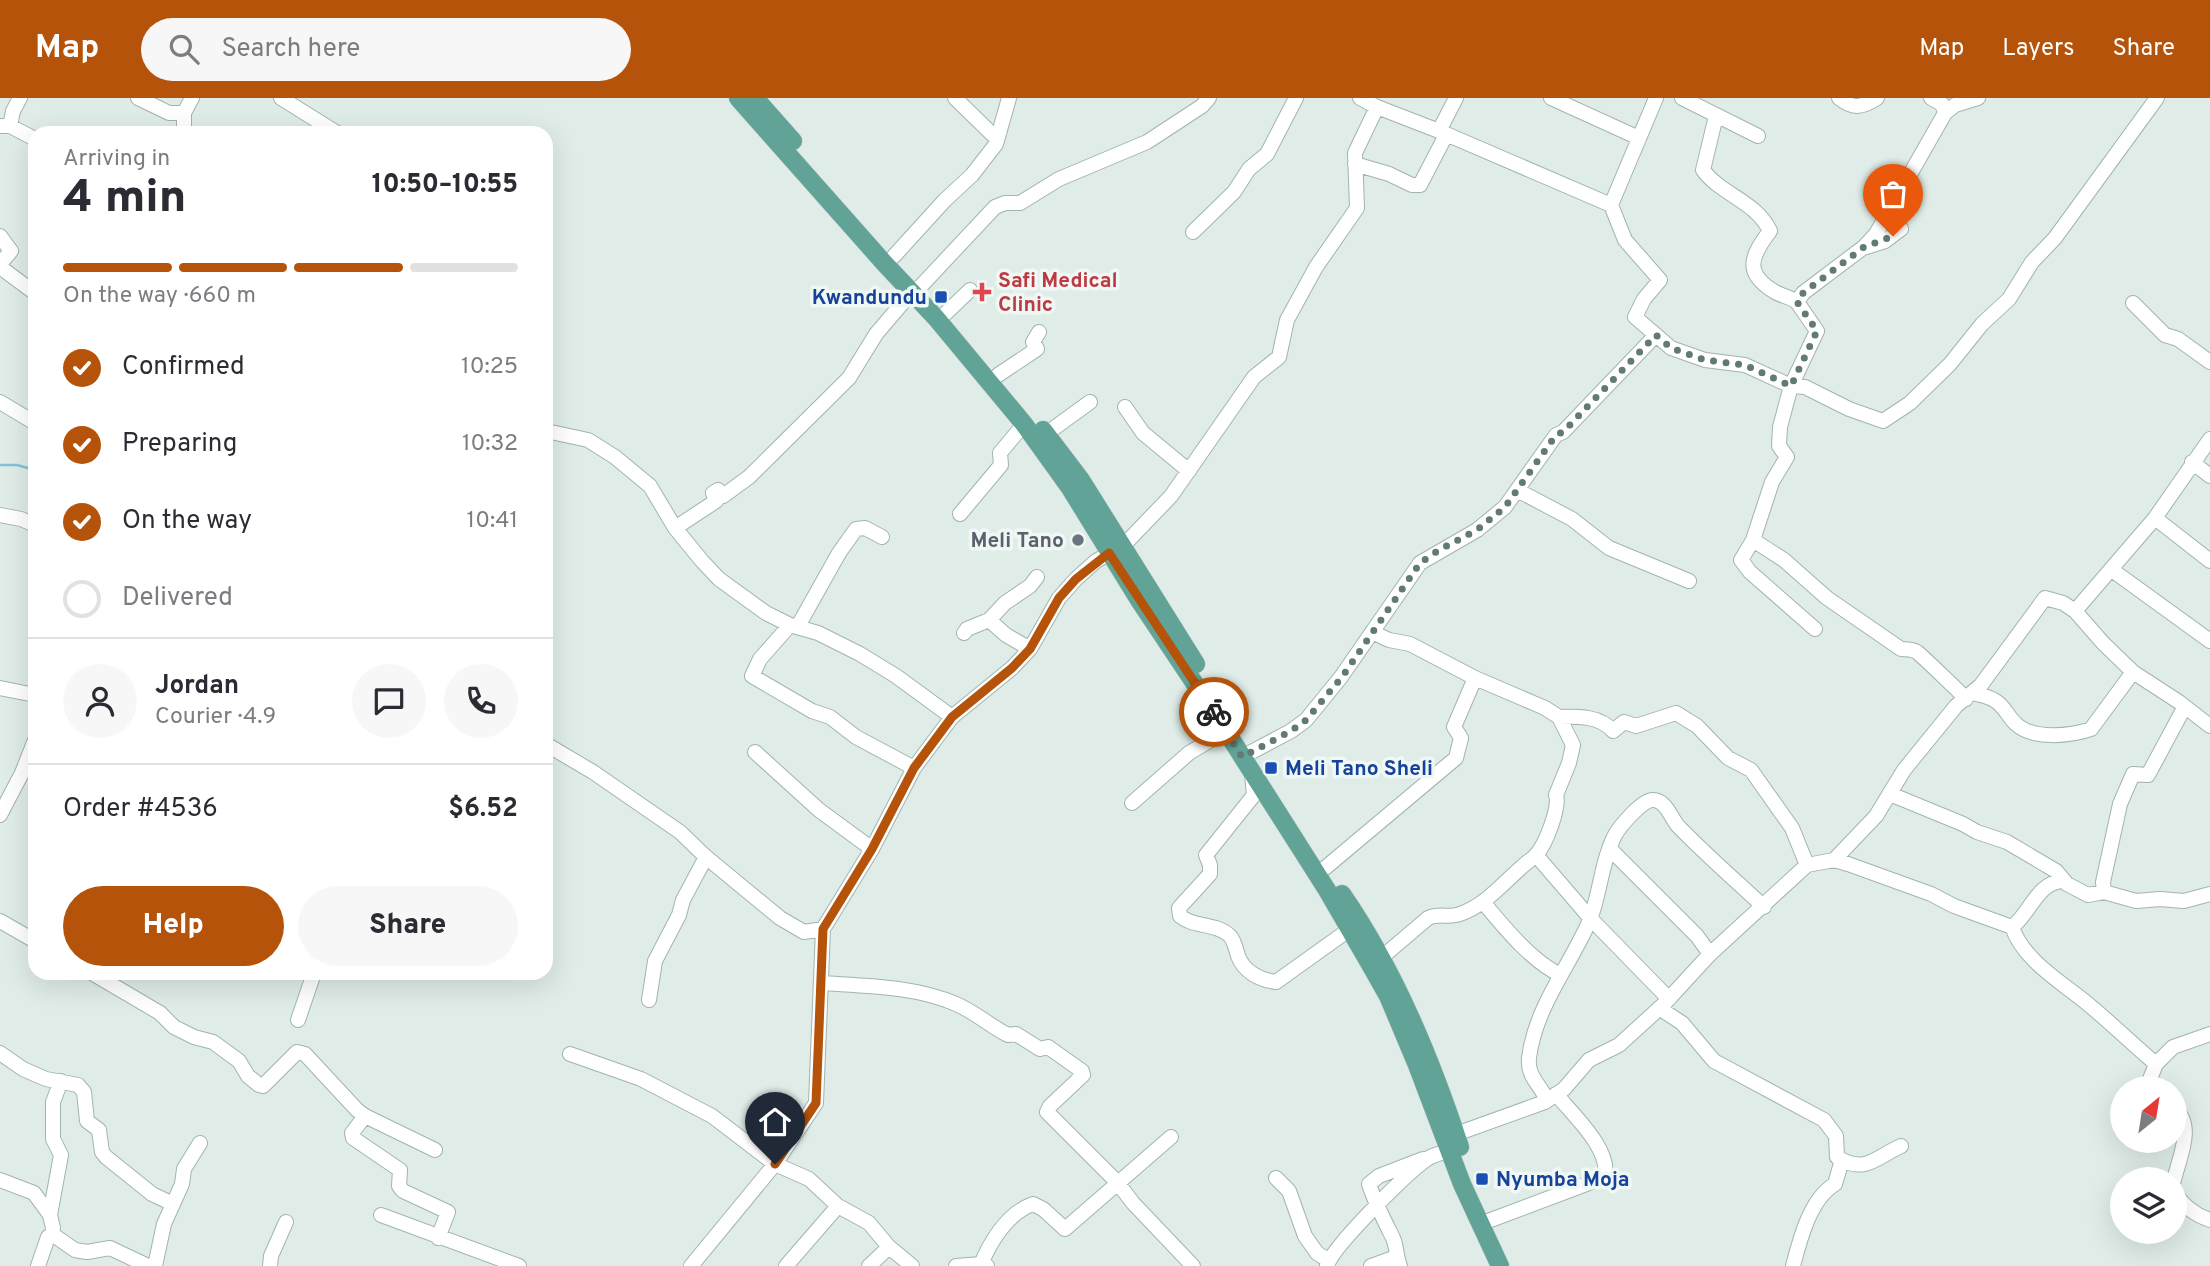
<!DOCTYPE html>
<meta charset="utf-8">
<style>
:root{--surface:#fff;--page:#f7f7f7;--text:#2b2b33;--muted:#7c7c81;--line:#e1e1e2;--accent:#b45309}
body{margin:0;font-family:Overpass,sans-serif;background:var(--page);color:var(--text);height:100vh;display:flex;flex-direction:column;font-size:26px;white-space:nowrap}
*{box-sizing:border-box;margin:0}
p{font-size:23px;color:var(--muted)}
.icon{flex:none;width:38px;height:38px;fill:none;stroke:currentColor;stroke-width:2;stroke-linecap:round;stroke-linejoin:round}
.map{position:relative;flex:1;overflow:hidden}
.details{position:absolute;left:28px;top:28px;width:525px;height:854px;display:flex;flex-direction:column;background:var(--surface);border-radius:21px;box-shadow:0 7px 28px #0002}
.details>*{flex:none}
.needle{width:46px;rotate:30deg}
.tools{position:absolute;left:2110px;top:978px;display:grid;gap:14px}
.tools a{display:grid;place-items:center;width:77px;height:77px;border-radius:50%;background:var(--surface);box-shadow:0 7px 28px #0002;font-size:35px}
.pin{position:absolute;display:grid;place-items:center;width:60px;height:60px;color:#fff;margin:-72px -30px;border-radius:50% 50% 50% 0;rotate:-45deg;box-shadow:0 0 7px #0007}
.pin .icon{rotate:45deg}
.courier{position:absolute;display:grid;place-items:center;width:70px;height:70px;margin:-35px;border:5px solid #b45309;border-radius:50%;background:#fff;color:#222;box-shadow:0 2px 9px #0007}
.summary em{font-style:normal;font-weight:800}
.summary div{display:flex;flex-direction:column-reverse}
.summary{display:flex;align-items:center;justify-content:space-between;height:119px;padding:0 35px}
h1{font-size:46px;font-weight:800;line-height:52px}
.bar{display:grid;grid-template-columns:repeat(4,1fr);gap:10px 7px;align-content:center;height:84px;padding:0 35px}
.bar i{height:9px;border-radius:5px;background:var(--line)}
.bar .selected{background:var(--accent)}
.bar p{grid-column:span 4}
.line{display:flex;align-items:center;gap:18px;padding:0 35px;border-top:2px solid var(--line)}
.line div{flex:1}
.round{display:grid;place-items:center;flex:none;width:74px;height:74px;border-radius:37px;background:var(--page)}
ol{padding:0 35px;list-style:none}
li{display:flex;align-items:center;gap:21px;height:77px}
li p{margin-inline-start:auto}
li .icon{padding:7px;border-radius:50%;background:var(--accent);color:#fff;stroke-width:4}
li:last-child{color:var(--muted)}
li i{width:38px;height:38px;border:4px solid var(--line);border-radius:50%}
.action{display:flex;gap:14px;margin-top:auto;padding:14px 35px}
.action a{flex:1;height:80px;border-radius:42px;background:var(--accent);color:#fff;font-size:28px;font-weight:800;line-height:80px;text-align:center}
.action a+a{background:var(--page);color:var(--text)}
header{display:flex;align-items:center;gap:42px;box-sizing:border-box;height:98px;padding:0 35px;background:var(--accent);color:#fff}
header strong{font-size:33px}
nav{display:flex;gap:38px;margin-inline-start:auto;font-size:24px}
.search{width:490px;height:63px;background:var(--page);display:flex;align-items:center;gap:18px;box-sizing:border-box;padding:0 24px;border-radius:38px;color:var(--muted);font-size:26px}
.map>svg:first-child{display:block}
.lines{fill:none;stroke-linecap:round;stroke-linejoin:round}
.stream{stroke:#83c3d5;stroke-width:2.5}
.minor-casing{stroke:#a2b4af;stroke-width:16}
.major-casing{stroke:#c0c9c7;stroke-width:19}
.minor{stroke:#fff;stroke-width:14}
.major{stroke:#61a497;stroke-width:18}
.done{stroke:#627a75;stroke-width:7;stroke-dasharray:0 12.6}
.route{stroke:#b45309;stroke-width:9}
.health-dot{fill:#e0444e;stroke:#f0f8f5;stroke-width:2.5}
.transit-dot{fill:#1a4fb4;stroke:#f0f8f5;stroke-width:2.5}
.worship-dot{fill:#6b7280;stroke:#f0f8f5;stroke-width:2.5}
.labels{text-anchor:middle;stroke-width:7;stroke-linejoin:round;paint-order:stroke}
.health-label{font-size:21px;font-weight:bold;fill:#be3a42;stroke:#f0f8f5;text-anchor:start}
.transit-label{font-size:21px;font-weight:bold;fill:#164399;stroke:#f0f8f5;text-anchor:start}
.worship-label{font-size:21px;font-weight:bold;fill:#5b616d;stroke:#f0f8f5;text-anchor:end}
</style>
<header>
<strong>Map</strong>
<div class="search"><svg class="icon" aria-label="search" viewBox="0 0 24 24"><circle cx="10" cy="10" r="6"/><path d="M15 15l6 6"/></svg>Search here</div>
<nav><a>Map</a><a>Layers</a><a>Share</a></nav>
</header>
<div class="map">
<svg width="2210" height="1168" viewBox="0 0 2210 1168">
<rect width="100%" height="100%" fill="#dfece7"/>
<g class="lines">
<path class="stream" d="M0,367H17L35,372"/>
<g class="minor-casing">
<path id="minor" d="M138,0L169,15H184
M281,0L337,35
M955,0L997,41
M1360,0L1377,9L1439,33L1611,107L1625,142L1660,182L1644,201L1635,219L1671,250L1705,262L1745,267L1791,288L1805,289L1849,311L1883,323L1910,305L1950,266L1982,226L2009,201L2032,164L2055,140L2157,0
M1551,0L1639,40
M1682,0L1758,38
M1839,0C1853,12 1863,9 1877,0
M1931,0L1942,6L1945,15
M1716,18L1703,72C1721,97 1756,103 1770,133C1751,158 1743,175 1775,194C1782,198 1790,199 1797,204
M0,28H10L35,41
M10,28L13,13L20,0
M1439,33L1456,0
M184,35V15L192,0
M1355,66L1389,76L1412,87H1420L1446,37
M1611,107L1656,0
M1193,134L1234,94L1249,71L1267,56L1296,0
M0,138L11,153L0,166
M1866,149L1885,143L1901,131L1890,114
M894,158L945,102L972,77L996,46L1009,0
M0,169L35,195
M2133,205L2165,237L2178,241L2210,264
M945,216L970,192
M998,277L1037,251L1033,244L1039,234
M0,304L35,325
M1125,309L1143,335L1189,373
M546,333L588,342L615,359L650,388L675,430L702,463L719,481L766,515L790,527L818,535L860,556L896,578L952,619
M1046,336L1090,304
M2192,364L2210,378
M1517,392L1572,421L1609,450L1689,483
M960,416L1001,367L1000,355L1024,326
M0,417L21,421L35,427
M2155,420L2210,463
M675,430L716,403L713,395L718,392L723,398L749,379L849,280L876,236L911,195L921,188L995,109L1005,105H1020L1059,81L1147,44L1202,8L1209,0
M1753,442L1784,462L1827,500L1901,551C1907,551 1912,551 1917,554C1921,557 1964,598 1966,601
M2112,472L2210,543
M2075,513L2155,420L2210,341
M989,522L1006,537L1030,551
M790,527L760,561L752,578L812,613L830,619L856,639L914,670
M798,528L839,455L856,431L865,430L882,439
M1815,531L1750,474L1741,462L1753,442L1772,384L1787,359L1779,348L1780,329L1791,288L1817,233L1797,204L1803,195L1864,149L1876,136L1945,15L1955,7L1978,0
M1372,534L1389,542L1410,546L1475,580L1545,610L1559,619L1573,647L1569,665L1556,697C1560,709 1546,746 1536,757C1533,761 1528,763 1524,767C1504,784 1486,807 1460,816C1449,820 1439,815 1428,820L1381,860
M964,535L967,531L989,522L1005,505L1030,488L1037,479
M0,590L35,597
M1973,595C1979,597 1988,598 1994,602C2004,607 2008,619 2016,626C2033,642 2071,638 2091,631L2133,574
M1559,619C1578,618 1600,618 1613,633L1624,624L1636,628L1676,615L1697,628L1728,660L1751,672L1792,730L1807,767
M546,650L549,648L593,674L680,734L706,759L780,820L804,834L823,831
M755,654L819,712L872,751
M1242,659L1291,633L1306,622L1341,579L1420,465L1477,432L1505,409L1556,337L1563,334L1656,237
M1252,676L1254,697L1206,757L1210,767V776L1179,810L1180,818C1194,830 1215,824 1230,838C1234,842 1236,851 1238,858C1244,874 1260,882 1276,884L1350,831
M1890,696L1963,726L1977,734L2007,744L2056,773L2067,786L2088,797L2104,794L2136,803L2160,801L2184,803L2210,796
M1132,705L1189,655L1209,643L1219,622
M0,717L22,675L35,642
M1610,751L1697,838L1710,856
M1536,757L1591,821L1669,901
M1834,762L1876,718L1904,672L1956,608L1981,587L2045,500L2063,505L2075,513L2103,545L2133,574L2179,604L2210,628
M1325,770L1456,660L1461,640L1454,629L1475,580
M2104,794L2103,784L2120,706L2133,676L2148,677L2184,610
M1483,804C1503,828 1533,865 1561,877
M0,823L35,843
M2012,829C2030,816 2037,784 2063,783
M92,875L160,915L174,929L194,939L213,944L239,963L248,978L259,987L263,988L297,954L305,956L357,1012L365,1018L352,1035L353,1040L400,1072L399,1088L403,1093L448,1114L438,1140
M821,885C866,888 914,888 956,906C975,914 990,928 1008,937L1016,936L1040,951L1048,949L1082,973L1083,977L1050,1008L1047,1014L1117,1084L1133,1105L1193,1168
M649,902L655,863L679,817L683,802L706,759
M1659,910L1682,925L1714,963L1824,1022L1836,1038L1837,1059C1865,1077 1876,1059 1901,1048
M298,922L312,881L310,875
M0,955L23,971L46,981L78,987L84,994L87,1023L99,1032L102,1054L106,1059L152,1096L173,1106
M570,956L641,981L712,1018L775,1066L809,1081L838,1108L869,1125L889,1149L912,1168
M2156,966L2173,949L2210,936
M1547,1002C1540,986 1527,979 1529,960C1535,910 1569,869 1589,824C1600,798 1601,764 1615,737C1620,728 1643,701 1653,702C1666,702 1671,720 1678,728C1705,756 1735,782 1764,809
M365,1018L435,1052
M1456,1036L1545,1004L1564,991L1589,962L1619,947L1664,906L1710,856L1807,767L1834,762L1848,766L1931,796L1954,808L2012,829C2023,861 2058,882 2083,902C2108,922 2131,945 2156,966L2148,986L2153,990
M1276,1080L1289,1093L1305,1138L1317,1155L1328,1162
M0,1082L34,1095L50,1117L53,1130L52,1136L48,1139L38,1168
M2174,1082C2179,1060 2195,1028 2175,1011
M2175,1095C2184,1109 2195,1117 2210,1122
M50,1117L61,1057L53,1041V1004L61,983
M381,1117L519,1168
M1488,1123L1605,1079C1611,1051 1573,1017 1556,996
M52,1136L75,1152L87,1154L110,1150L148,1168
M981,1166C991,1143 1008,1115 1033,1106L1043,1111L1065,1131L1171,1039
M155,1168L164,1126L182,1086L184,1071L200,1045
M270,1168L271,1158L286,1124
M691,1168L775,1066L816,1005L823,831L872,751L914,670L952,619L1012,570L1030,551L1059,500L1076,481L1096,463L1123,448L1171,398L1254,279L1279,259L1287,222L1316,169L1357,110L1355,55L1377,9
M786,1168L838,1108
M869,1168L889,1149
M956,1168L981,1166L987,1168
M1327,1168C1332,1149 1408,1074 1427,1061C1435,1055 1448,1054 1458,1051
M1371,1168L1396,1159
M1400,1168C1396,1159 1397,1149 1393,1140C1384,1122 1375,1105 1369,1086L1379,1078L1423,1061
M1793,1168C1800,1141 1810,1101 1835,1086L1842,1062"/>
</g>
<g class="major-casing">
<path id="major" d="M738,0L885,166L936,220L1024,326L1070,390L1139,502L1219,622L1327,792L1371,868L1388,898L1417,967L1462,1086L1500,1168
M755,0L793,43
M1043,332L1081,382L1196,566
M1342,796C1395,873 1431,961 1460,1049"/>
</g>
<use href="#minor" class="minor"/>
<use href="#major" class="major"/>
</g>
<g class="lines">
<path class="done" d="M1214,614L1242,659L1291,633L1306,622L1342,579L1420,465L1439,452L1477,432L1505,409L1556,337L1563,334L1656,237L1671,250L1705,262L1745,267L1791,288L1817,233L1797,204L1803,195L1864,149L1893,138"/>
<path class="route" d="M775,1066L816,1005L823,831L872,751L914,670L952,619L1012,570L1030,551L1059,500L1076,481L1109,455L1214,614"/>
</g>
<path class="health-dot" d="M978.5 183.5h7v7h7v7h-7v7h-7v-7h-7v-7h7z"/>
<g class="transit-dot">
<rect x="934" y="192" width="14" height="14" rx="3.5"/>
<rect x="1264" y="663" width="14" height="14" rx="3.5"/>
<rect x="1475" y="1074" width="14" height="14" rx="3.5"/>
</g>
<circle class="worship-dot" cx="1078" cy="442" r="7"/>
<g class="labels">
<g class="health-label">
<text x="998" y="189">Safi Medical<tspan x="998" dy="24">Clinic</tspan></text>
</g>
<g class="transit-label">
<text x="927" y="206" text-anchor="end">Kwandundu</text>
<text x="1285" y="677">Meli Tano Sheli</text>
<text x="1496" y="1088">Nyumba Moja</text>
</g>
<g class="worship-label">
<text x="1064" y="449">Meli Tano</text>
</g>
</g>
</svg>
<div class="tools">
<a><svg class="needle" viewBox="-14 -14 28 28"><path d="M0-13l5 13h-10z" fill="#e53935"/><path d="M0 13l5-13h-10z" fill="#7c7c81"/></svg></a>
<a><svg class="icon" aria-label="layers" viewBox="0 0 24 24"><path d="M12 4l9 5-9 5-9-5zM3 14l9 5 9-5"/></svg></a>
</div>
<div class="pin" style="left:1893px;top:138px;background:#ea580c"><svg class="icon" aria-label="bag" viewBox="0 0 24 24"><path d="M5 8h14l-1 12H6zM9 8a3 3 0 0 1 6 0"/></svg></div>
<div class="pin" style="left:775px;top:1066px;background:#1f2937"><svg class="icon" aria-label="home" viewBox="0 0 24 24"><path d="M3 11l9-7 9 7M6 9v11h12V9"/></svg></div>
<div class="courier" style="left:1214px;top:614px"><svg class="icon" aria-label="bike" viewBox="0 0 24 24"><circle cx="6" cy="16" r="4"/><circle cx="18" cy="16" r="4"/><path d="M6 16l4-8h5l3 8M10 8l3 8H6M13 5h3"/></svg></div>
<section class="details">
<div class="summary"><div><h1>4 min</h1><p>Arriving in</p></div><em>10:50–10:55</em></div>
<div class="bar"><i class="selected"></i><i class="selected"></i><i class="selected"></i><i></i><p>On the way · 660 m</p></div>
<ol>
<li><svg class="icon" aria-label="check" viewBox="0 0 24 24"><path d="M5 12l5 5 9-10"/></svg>Confirmed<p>10:25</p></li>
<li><svg class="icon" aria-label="check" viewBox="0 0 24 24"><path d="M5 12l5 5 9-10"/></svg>Preparing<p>10:32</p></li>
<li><svg class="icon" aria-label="check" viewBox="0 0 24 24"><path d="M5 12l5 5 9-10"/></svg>On the way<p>10:41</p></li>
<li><i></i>Delivered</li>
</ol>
<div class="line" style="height:126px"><a class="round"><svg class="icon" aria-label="person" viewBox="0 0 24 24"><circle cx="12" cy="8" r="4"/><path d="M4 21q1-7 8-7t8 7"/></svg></a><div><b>Jordan</b><p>Courier · 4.9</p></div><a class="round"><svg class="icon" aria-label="chat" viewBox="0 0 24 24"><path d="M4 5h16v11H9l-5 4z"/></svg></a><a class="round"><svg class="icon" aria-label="phone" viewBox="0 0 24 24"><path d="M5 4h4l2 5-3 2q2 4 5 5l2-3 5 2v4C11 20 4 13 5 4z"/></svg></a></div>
<div class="line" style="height:91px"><div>Order #4536</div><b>$6.52</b></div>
<div class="action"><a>Help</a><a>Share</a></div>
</section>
</div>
